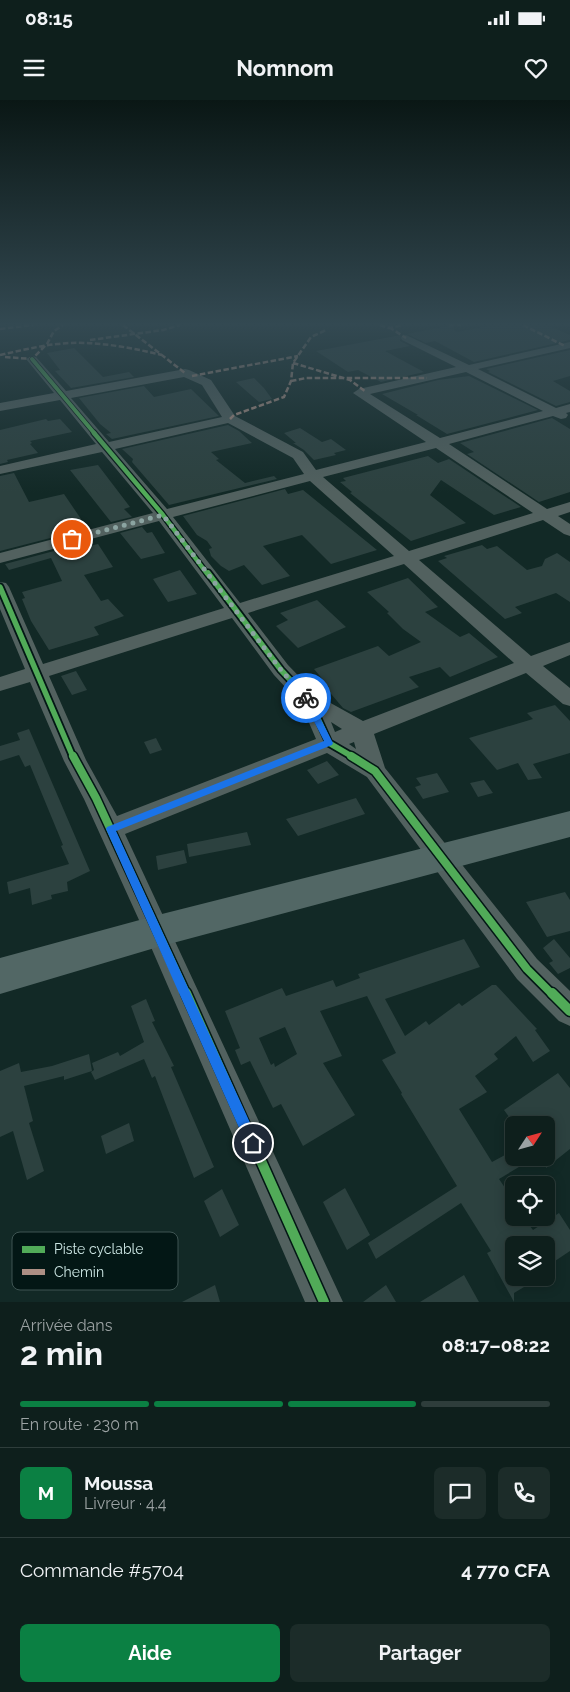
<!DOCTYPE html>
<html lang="fr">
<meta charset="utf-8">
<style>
:root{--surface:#0e1f1c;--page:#1c2c29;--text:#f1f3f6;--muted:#9ba2a3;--line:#2e3d3b;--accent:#0b8043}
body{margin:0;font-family:Raleway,sans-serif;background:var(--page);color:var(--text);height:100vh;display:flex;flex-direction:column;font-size:19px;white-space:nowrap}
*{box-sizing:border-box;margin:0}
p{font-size:16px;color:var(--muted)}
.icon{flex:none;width:28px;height:28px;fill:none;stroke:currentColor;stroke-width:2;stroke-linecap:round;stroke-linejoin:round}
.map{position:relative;height:1202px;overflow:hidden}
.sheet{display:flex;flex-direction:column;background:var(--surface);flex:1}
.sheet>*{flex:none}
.needle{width:32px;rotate:54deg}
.fabs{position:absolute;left:505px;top:1016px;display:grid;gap:10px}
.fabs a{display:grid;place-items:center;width:50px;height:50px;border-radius:8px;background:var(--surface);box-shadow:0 2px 12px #0003,0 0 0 1px var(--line);font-size:25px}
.pin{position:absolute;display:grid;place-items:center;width:42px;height:42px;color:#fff;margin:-21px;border:2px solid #fff;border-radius:50%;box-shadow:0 1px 5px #0007}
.courier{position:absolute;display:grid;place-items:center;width:50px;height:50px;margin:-25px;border:4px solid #1a73e8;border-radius:50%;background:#fff;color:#222;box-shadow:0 1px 6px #0007}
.overview em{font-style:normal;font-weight:700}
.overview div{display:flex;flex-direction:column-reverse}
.overview{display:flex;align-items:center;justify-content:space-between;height:85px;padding:0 20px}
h1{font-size:32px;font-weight:700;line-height:38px}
.bar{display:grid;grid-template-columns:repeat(4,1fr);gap:8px 5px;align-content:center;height:60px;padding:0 20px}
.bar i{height:6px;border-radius:4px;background:var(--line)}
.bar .selected{background:var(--accent)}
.bar p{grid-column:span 4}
.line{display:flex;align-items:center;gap:12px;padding:0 20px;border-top:1px solid var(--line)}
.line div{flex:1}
.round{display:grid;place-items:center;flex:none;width:52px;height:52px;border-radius:8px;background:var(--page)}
.primary-button{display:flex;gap:10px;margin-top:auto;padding:10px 20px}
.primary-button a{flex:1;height:58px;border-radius:8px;background:var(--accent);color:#fff;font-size:20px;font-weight:700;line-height:58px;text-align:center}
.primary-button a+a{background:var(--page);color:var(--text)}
.status{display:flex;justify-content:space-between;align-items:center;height:35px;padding:0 25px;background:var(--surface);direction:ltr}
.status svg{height:14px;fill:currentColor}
header{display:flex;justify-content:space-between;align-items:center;height:65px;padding:0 20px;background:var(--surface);font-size:22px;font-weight:700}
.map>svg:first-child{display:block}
.building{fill:#2c413f;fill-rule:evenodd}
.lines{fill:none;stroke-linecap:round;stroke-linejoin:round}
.minor{fill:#52615f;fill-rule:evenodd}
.highway{fill:#526765;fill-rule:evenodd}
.quiet{stroke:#ac8f84;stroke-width:2.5;stroke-dasharray:5.5 2.5;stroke-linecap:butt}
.cycleway-far4-casing{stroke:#031715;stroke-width:5.5}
.cycleway-far3-casing{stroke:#031715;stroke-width:7}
.cycleway-far2-casing{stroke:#031715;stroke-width:9}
.cycleway-far1-casing{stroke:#031715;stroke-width:11}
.cycleway-casing{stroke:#031715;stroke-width:13}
.cycleway-far4{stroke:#51ab58;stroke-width:4}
.cycleway-far3{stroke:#51ab58;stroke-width:4.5}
.cycleway-far2{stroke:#51ab58;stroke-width:5.5}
.cycleway-far1{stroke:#51ab58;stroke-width:8}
.cycleway{stroke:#51ab58;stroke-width:10}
.route{fill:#1a73e8}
.done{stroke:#8ba4a1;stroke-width:5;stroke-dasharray:0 9}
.key{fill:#031715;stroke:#3f5553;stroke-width:1}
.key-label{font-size:14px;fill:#cce6e3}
</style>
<div class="status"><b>08:15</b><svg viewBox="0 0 49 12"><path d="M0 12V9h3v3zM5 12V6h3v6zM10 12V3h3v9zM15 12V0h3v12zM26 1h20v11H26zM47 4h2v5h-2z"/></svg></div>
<header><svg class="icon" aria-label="menu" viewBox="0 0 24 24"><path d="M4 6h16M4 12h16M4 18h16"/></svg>Nomnom<svg class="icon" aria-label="heart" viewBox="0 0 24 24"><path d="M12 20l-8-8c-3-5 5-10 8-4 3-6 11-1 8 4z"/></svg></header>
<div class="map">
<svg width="570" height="1202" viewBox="0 0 570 1202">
<rect width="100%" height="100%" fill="#122926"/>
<path class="building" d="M453,225L454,230L457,232L494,225H546L570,235V240L474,262L435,241L426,243L407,234Z
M401,235L400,241L410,246L385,251L424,272L381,282L358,270L348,272L316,251Z
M74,248L103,277L129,272L134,277L71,288L55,271L60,270L47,253Z
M570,250V276L553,281L570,291V302L556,306L488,272L490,271L486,269Z
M469,276L538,310L447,334L416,315H418L382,294L438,280Z
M254,278L264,288L272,299L259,302L236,282Z
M144,286L154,297L191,289L219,316L112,339L106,334L111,333L100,324L79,298Z
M552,318L570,329V392L539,402L467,354L474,352L460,343Z
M46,319L48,321L60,319L72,332L30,341L32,343L30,344L38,353L7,360L8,362L0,364V330Z
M228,325L239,331L252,343L211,352L219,359L216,360L245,383L274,376L277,379L169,405L132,362L133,359L122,349Z
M300,328L322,342L331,339L346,350L334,353L336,355L314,360L304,350L293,343H296L284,333Z
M428,356L438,363L449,359L521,407L494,415L441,380L430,395L466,423L411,441L350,393L352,392L340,382L346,381L343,378Z
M98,365L130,407L124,409L132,417L111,422L70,370Z
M14,373L29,402L64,394L81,419L61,425L66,434L0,451V376Z
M285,389L288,394L303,390L377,450L331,464L302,435L263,446L290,476L262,485L244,465L229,471L221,466L211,456L209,449L212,448L207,441L197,435L183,416Z
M142,427L147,433L152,432L165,453L141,459L120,433Z
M98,444L113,467L84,475L101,501L108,499L124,516L94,527L99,535L49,550L31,521L22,499L25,498L22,492L62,481L51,458L9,470L5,464L73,446L75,449Z
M482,445L487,449L497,446L527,470L542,466L545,459L557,453L570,462V502L556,493L515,507L522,513L505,519L438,461L447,458L444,456Z
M180,470L197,494L168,502L153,479Z
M408,478L438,507L425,512L460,537L469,533L498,557L450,577L440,567L409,577L419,587L351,612L343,608L326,588L329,587L314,569L378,546L389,556L421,542L403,529L387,513L389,512L367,492Z
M317,500L346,527L298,548L276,526L288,520L280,513Z
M76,571L87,590L72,595L61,576Z
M555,605L570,621V653L533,664L542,678L528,680L518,663L497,670L469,638L533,619L527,613Z
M29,629L90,771L67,782L68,791L51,795L52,799L32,805L30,788L9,794L7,782L69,764L61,746L63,745L30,665L25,667L19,655L0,661V646L20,640L17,633Z
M156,638L162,650L150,654L144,642Z
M327,661L339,675L318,684L307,670Z
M437,673L449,692L423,699L415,687L421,685L416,678Z
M484,680L493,693L478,697L470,683Z
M356,698L365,714L298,736L286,719Z
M247,732L251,745L189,757L187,744Z
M184,750L187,763L158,770L156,756Z
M565,792L570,800V831L547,837L526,802Z
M464,839L480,867L385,899L405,936L426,921L429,925L459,903L462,906L492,885H496L537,929L535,930L550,951L533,962L516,936L494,954L498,959L475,976L487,992L459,1009L492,1062L514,1050V1058H534L499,1079L514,1101V1118H524L533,1130L559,1113L570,1130V1151L546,1167V1145H514V1178H539L514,1193V1202L487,1153L491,1151L461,1103L376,1159L368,1143L457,1086L401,994L402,993L382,960L396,953L367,896L320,911L342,956L323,963L355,1015L303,1046L281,1004L273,1008L250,961L241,965L235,950L240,948L225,911L282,888L286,896L333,880L336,887L360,878L358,874ZM285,927L297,954L275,967L274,963L271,965L259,938Z
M554,839L570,858V868L558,874L549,863L553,861L543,848Z
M146,899L155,921L152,922L174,966L171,967L214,1067L194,1078L155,976L152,978L144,959L95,980L91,972L94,970L92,963L118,952L120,956L144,942L131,906Z
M89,954L92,971L64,980V976L24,986L33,1021L29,1023L44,1071L27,1080L13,1031L0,1037V971L19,963L21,972L52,966Z
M558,973L570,988V1049L546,1068V1030L552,1027L515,1025L504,1010Z
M129,1023L134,1041L106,1054L101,1036Z
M345,1088L370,1135L347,1150L323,1102Z
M222,1089L239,1125L220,1137L204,1101Z
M464,1175L479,1202H420Z
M215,1185L220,1202H182Z
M386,1185L396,1202H363Z"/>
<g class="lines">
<path class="minor" d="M406,235L469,265L570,242V248L478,269L556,308L570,304V312L566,313L568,315L566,318L561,319L553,316L449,344L547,409L570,402V412L558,416L570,424V436L564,434L543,420L419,460L531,556L570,542V555L543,566L570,588V606L563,604L526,573L374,634L385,668L537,859L570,891V926L559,921L517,879L367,677L327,653L125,734L343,1202H305L144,831L84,699L64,661L30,582L0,591V577L25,569L0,509V482L6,483L9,487L43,564L224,508L159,421L0,463V453L153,413L102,352L0,374V366L96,344L60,300L0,311V303L54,293L26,259L32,256L36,257L66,291L185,269L189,270L211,280L235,316L303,352L316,370L426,342L353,293L359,289L456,267L402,240L401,238L402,236ZM466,272L543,311L440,338L370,294ZM184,277L202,285L222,317L109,342L71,298ZM228,323L293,358L304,374L167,409L115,349ZM436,348L533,413L409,451L323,377ZM310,381L394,456L240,503L173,417ZM404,464L514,563L363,621L318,596L288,565L248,513ZM232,518L274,575L301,604L316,639L117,716L86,660L49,576ZM331,622L342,629L335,632ZM354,642L356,649L349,644Z"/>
<path class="highway" d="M570,711V737L158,847L0,894V858L158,815Z"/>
<path class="quiet" d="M123,225L185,273
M380,225L389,228L403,225
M449,225H461
M523,225L565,246
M389,227L406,238
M0,229L33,225
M90,240L163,230L180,225
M0,255C19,251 38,246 57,244C92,240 128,247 162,255
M5,257L32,259L47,244L54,231L63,225
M293,263L350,280L366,292
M192,276L298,256
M291,281L306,278H427
M230,319L234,315L284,297L291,281L293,263L311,237L326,230"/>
<g class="cycleway-far4-casing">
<path id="cycleway-far4" d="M32,259L95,334"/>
</g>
<g class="cycleway-far3-casing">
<path id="cycleway-far3" d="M94,333L163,415L208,475"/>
</g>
<g class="cycleway-far2-casing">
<path id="cycleway-far2" d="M208,473L281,570L310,601L329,643L353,657
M0,487L73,657"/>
</g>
<g class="cycleway-far1-casing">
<path id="cycleway-far1" d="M73,656L96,698L187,895
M351,656L375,671L527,869L553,895"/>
</g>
<g class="cycleway-casing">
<path id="cycleway" d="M186,893L324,1202
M552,893L570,911"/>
</g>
<use href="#cycleway-far4" class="cycleway-far4"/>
<use href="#cycleway-far3" class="cycleway-far3"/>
<use href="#cycleway-far2" class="cycleway-far2"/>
<use href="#cycleway-far1" class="cycleway-far1"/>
<use href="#cycleway" class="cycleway"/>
</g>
<linearGradient id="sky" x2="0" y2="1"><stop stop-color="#0a1715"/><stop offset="0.57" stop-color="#334952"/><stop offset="1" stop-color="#334952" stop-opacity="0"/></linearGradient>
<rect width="570" height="393" fill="url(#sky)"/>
<path class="route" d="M306,595L310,598L333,643L332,645L116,731L257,1038L259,1043L257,1048L253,1049L248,1048L106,729L107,727L324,641L302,598Z"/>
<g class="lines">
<path class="done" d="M72,439L163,415L281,570L306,598"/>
</g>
<rect x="12" y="1132" width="166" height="58" rx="8" class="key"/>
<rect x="22" y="1146" width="23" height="7" fill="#51ab58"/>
<rect x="22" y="1169" width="23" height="6" fill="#ac8f84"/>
<g class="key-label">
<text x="54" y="1154">Piste cyclable</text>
<text x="54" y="1177">Chemin</text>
</g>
</svg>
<div class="fabs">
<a><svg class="needle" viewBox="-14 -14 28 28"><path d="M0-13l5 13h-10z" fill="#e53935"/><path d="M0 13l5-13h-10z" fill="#9ba2a3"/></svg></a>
<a><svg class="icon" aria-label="locate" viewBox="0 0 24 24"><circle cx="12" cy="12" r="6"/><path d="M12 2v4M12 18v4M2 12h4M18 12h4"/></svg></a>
<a><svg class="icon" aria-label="layers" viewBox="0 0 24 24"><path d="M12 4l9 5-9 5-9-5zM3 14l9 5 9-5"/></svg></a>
</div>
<div class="pin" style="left:72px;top:439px;background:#ea580c"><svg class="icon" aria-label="bag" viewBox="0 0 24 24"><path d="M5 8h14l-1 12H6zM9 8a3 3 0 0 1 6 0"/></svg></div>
<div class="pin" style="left:253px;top:1043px;background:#1f2937"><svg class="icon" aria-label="home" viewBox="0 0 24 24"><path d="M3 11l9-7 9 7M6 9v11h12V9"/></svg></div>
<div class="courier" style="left:306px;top:598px"><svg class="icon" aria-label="bike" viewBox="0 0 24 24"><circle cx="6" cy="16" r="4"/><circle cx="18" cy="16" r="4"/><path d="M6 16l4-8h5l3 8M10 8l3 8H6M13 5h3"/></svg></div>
</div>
<section class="sheet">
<div class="overview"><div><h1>2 min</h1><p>Arrivée dans</p></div><em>08:17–08:22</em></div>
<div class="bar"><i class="selected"></i><i class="selected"></i><i class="selected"></i><i></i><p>En route · 230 m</p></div>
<div class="line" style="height:90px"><b class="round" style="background:var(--accent);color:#fff">M</b><div><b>Moussa</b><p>Livreur · 4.4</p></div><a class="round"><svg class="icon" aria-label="chat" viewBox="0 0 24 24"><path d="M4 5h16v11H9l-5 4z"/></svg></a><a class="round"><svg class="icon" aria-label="phone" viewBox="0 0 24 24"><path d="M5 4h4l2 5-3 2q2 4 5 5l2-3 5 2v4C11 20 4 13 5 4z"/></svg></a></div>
<div class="line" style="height:65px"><div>Commande #5704</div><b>4 770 CFA</b></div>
<div class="primary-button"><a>Aide</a><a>Partager</a></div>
</section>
